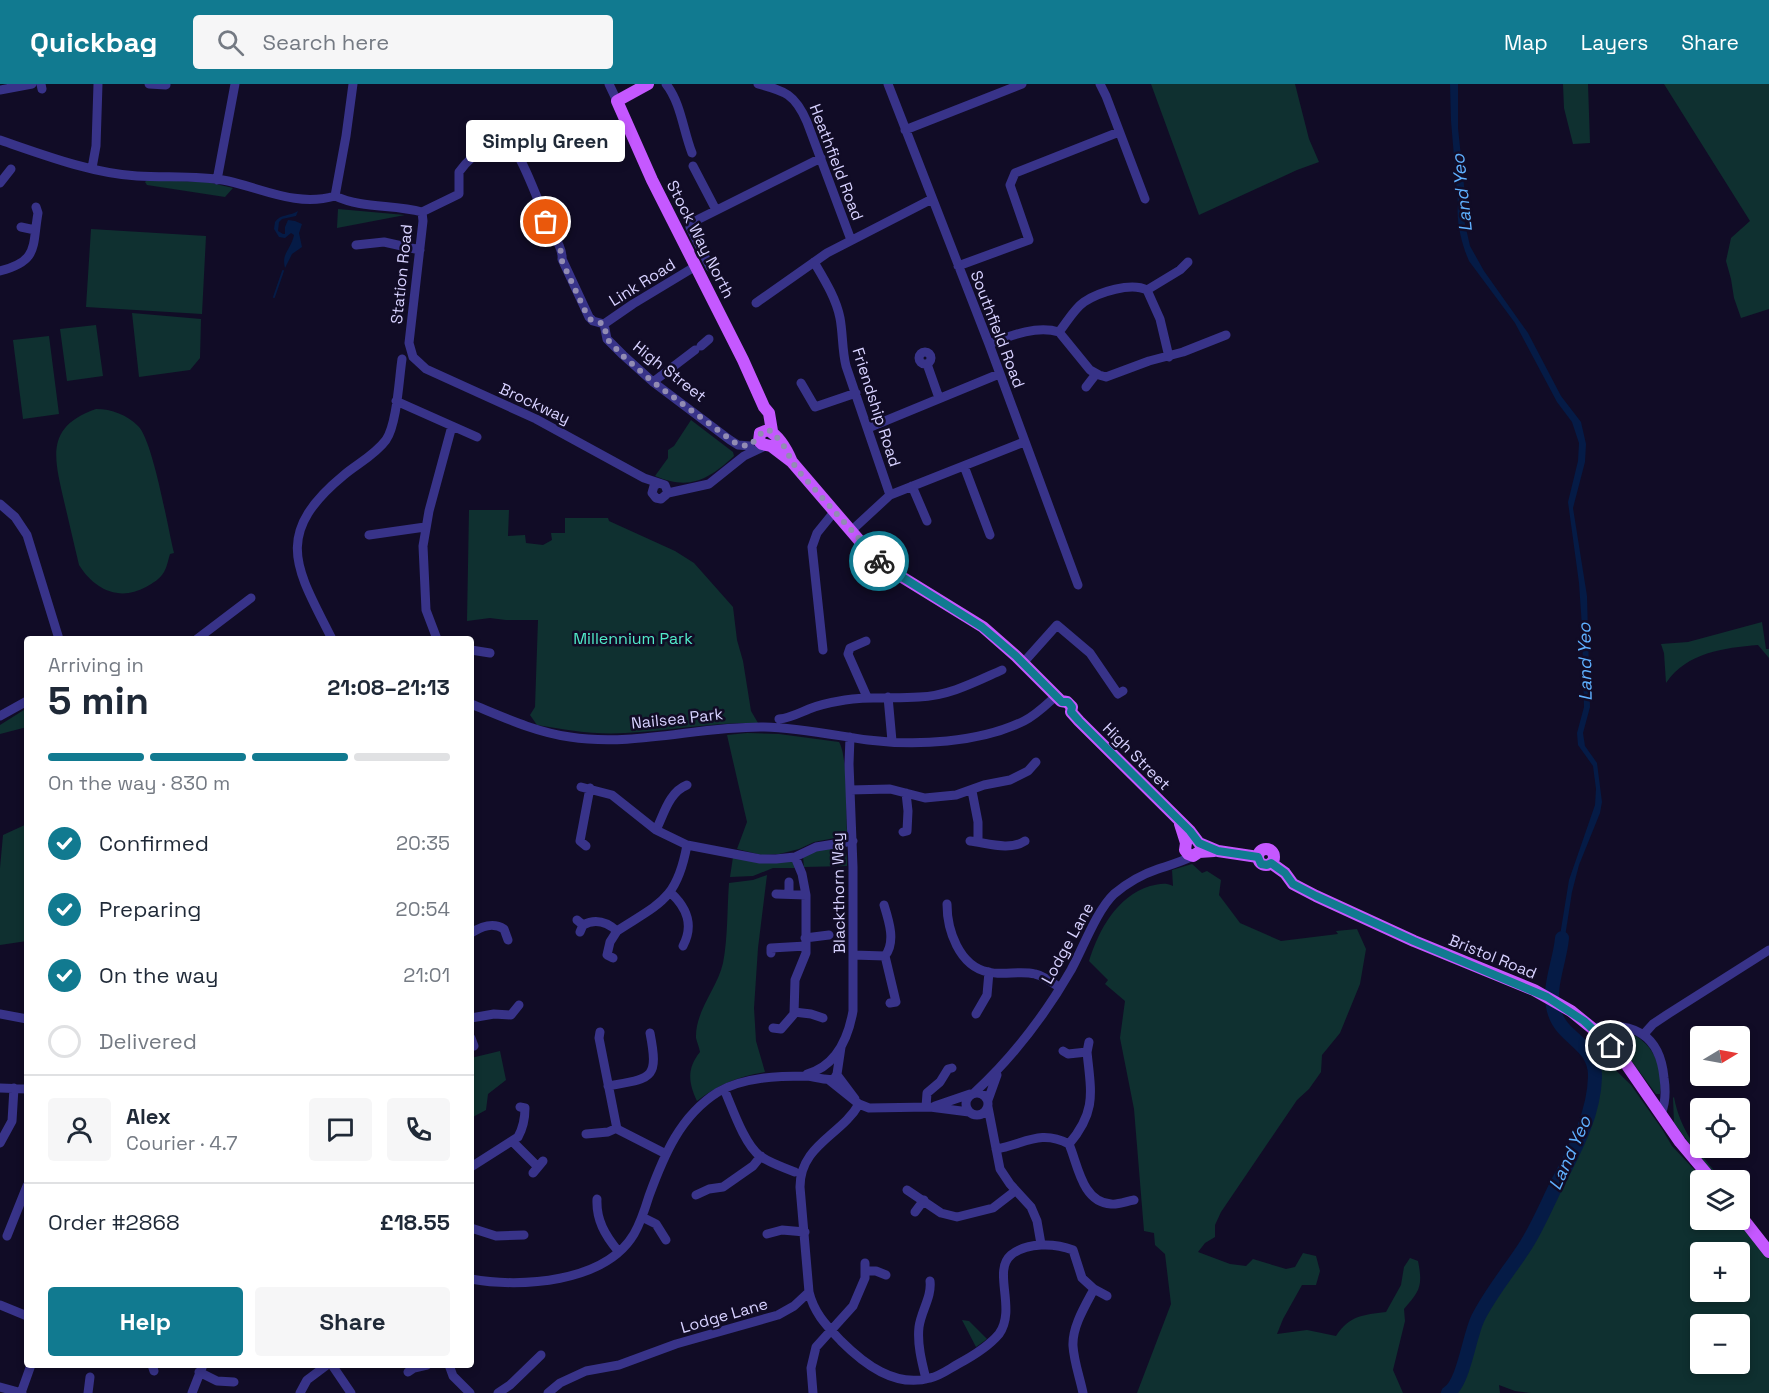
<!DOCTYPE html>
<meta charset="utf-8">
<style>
:root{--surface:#fff;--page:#f6f6f7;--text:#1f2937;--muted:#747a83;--line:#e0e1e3;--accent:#117a90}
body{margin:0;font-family:"Space Grotesk",sans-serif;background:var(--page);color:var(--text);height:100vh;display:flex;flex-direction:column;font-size:22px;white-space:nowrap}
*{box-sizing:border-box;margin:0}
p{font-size:20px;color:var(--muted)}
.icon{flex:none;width:33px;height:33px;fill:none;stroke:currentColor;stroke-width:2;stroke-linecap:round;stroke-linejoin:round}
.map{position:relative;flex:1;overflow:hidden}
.side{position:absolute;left:24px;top:552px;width:450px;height:732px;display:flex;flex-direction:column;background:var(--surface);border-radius:6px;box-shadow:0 3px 9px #0003}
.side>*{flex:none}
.needle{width:39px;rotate:80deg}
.buttons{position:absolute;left:1690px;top:942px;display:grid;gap:12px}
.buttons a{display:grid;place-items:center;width:60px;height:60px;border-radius:6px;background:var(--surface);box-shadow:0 3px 9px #0003;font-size:30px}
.pin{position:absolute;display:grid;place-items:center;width:51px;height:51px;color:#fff;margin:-26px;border:3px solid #fff;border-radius:50%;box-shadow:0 2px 6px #0007}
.courier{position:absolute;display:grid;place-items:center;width:60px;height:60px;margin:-30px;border:4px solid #117a90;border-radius:50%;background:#fff;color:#222;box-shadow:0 2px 8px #0007}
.bubble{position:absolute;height:42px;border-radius:6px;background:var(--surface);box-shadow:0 3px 9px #0003;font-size:20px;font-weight:800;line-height:42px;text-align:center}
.summary em{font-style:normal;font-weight:800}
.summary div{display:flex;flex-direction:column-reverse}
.summary{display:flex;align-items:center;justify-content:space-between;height:102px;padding:0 24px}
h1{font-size:39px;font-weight:800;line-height:45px}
.bar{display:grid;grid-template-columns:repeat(4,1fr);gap:9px 6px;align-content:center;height:72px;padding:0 24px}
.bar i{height:8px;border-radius:4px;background:var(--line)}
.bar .active{background:var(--accent)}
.bar p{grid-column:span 4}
.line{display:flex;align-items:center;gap:15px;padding:0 24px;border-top:2px solid var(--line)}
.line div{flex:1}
.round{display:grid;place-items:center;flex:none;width:63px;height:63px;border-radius:6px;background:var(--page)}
ol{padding:0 24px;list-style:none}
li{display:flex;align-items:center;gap:18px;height:66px}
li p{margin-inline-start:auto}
li .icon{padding:6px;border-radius:50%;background:var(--accent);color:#fff;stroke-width:4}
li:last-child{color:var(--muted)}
li i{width:33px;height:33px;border:3px solid var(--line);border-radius:50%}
.cta{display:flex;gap:12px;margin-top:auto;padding:12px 24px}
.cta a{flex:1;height:69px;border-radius:6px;background:var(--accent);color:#fff;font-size:24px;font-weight:800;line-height:69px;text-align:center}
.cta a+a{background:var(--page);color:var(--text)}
header{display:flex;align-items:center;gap:36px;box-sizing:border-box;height:84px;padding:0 30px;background:var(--accent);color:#fff}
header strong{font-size:28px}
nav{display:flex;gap:33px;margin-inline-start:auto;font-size:21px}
.search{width:420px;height:54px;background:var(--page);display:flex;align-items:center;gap:15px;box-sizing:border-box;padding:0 21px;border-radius:6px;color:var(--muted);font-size:22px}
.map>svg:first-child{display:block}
.green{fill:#0f3030;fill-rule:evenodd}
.water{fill:#051b46}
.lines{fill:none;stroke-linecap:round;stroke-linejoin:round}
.stream{stroke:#051b46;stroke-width:2}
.river{stroke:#051b46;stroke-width:14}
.minor{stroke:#383389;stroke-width:9}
.major{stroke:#c558ff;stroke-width:12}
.done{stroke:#928cb3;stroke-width:6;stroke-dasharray:0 10.8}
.route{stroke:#117a90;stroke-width:8}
.labels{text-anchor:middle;stroke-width:5;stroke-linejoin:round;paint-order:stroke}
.street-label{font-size:16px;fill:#d7d1ff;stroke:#110c26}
.park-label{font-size:16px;fill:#51ebc9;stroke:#110c26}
.water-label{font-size:18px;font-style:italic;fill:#5fb0ff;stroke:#110c26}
</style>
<header>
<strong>Quickbag</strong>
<div class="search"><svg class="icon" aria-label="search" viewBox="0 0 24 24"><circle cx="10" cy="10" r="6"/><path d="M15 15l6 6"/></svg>Search here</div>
<nav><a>Map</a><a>Layers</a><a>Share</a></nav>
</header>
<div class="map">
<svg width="1769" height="1309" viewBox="0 0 1769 1309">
<rect width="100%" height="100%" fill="#110c26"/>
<path class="green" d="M1151,0H1295L1309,55L1319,78L1297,86L1199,131Z
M1563,0H1588L1590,59L1573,60L1564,24Z
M1664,0H1769V225L1741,234L1734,214L1731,195L1726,177L1731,154L1750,137Z
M511,39L515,45L503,56L490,61L485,54Z
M147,96L207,98L233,104L225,113L147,101L145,98Z
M338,125L405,131L337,144Z
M91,145L206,152L202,230L86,223Z
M132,229L201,235L200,274L190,286L139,293Z
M96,241L103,292L67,297L60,245Z
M49,252L59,330L23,335L13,256Z
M96,325C112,325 127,331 138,342C153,356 168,445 174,469L170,470C168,476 167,483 164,488C160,495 153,499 146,503C119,518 94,505 79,481C74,460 69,438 64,417C54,373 45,343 96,325Z
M691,336L733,368L734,372C709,395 690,407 655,392L668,374V366L674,362Z
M469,426H509L508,452L525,451L526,459L543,461L552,456L551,449H565V434H608L609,437L675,467L694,479L733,523L737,556L743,577L751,627L758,639C713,638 669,647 625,649C595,651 566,646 537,641L530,631L535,623L538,536H506L490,534L467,537Z
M1762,538L1766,565H1769V574L1758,561C1724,564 1687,568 1666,599L1664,569L1661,560L1688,558Z
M27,624V643L0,650V641Z
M747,649L779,650L839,658C848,673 846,727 847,747L845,752L814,758L799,765L779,770L762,771L737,765L747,738L727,651Z
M27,740V857L0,861V784L3,751Z
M839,763C848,766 847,774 847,782L804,783L803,773L818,766Z
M733,773L793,778L797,784H773L753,792L730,793Z
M1192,780L1202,789L1207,787L1221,796L1219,811L1240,839L1281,857L1338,850L1336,847L1357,845L1366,865L1360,900L1340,949L1322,971L1321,988L1309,1005L1297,1016L1221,1128L1215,1141V1153L1205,1159L1198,1168L1230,1180L1246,1182L1253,1175L1286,1185L1295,1183L1303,1169L1316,1172L1320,1187L1316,1201H1302L1283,1235L1277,1250L1307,1246L1336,1252C1350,1231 1363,1231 1386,1228L1401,1201L1404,1183L1410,1174L1418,1177C1423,1202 1420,1207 1404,1225L1405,1237L1393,1286L1403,1309H1137L1171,1220L1165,1170L1155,1161L1154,1149L1144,1147L1134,1025L1120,954L1125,917L1105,900L1108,896L1089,877C1099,846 1116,813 1150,802C1159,800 1165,798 1173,802L1172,786Z
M767,791L758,864L754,924L756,957L765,988C739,992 717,1001 697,1017C688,998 687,984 700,968C699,963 697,958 696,954C695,927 717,905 723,879C728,854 727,825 729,799L753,796Z
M1616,946C1648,949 1665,979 1660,1010H1656L1622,964Z
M1593,964L1631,1001L1662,1045L1672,1062L1704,1096H1701V1136H1738L1769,1175V1309H1531L1515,1307L1499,1301L1500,1309H1452L1465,1281L1474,1246L1483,1230L1526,1164L1549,1122L1556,1099L1581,1054L1594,996L1595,979ZM1701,1168H1740V1208H1701ZM1701,1240H1740V1280H1701Z
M500,967L506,996L488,1010L486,1026L471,1034V974Z
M1674,1013C1680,1047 1700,1070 1722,1096H1717L1674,1039L1673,1014Z
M962,1236L969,1237L987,1255L976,1263Z"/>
<path class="water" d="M1450,0H1458V44L1465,111L1463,131L1470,162L1484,187L1528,249L1561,312L1581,338L1586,360L1585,378L1573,424L1587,512L1590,623L1583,649L1585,662L1597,679L1602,718L1600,729L1579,781L1572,808L1562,872L1557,870L1569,796L1595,721L1596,705L1593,682L1578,661L1577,649L1584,623L1582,543L1579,499L1568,418L1578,377L1579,359L1572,338L1557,318L1515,239L1469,177C1462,161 1456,138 1458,120L1451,37Z
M298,127L296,132L282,135L279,138L278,147L283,150H285V143L288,136L295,137L302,140L299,149L302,163L292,170L285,184C281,169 291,166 294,151L291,149L285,154L279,153L274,145L275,138C280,130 291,132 298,127Z"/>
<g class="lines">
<path class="stream" d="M274,213L283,187"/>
<path class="river" d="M1448,1309C1464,1299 1469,1252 1478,1234C1491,1208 1510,1186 1526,1161C1538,1142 1547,1120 1557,1100C1574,1067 1594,1032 1595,993C1596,960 1564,956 1555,930C1546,905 1560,879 1562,854"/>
<path class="minor" d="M41,0L42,5
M149,0L166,1
M609,0L617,17
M666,0C681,19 683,46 692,69
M758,0C785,7 795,10 807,38L851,156
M888,0L989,260L1078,501
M1100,0L1106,12L1145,115
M0,6L32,0
M905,46L1022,0
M0,56C44,71 91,89 137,92C167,94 197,91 228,97C264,105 297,123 335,112C363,125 393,120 422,128
M693,82L716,126
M92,84L96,62L98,0
M217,96L235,0
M0,99L11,85
M335,112L346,52L353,0
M422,128L423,137L409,259L413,273L426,285L536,335L644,394L665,401L668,409L661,415L656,414L652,409L654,402L657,400
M422,128L459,110V88C466,78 476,69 487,64C494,62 504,59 510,62C521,66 545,136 552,150C557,155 563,168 562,175L589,233L593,237L604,240
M21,143L35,146
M356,161L384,158L420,166
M814,178C824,195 836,214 840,234C843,250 842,266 846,282L890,411
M958,182L1029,156L1010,101L1015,89L1119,48
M710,183L690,143L691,139L821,74
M0,187C39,177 32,163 38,129L36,123
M1147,206L1160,235L1169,273
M756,219L827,169L932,115
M604,240L607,255L623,271L653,298L730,356L738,361L750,362
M604,240L633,220L696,182
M1059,248L1090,286L1099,291L1106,293L1149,277L1183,268L1226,251
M989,260C1010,252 1036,241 1059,248C1067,238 1074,225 1084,218C1099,208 1131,198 1147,206L1180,186L1188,178
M701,262L709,255
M919 274a6 6 0 1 1 12 0a6 6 0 1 1-12 0Z
M927,280L939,314
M653,298L695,266
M801,299L815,323L856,309
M1086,303L1096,290
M396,317L477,353
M868,344L999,290
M964,382L990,451
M912,402L927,437
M668,409L709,400L744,372L765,362
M0,420L15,433L27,451L59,555
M851,447L890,411L1024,358
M369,451L425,443
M197,555L251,514
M332,555C297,485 271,451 344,391C357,380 375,371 386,356C397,340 399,295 402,275
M437,555L426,526L423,462L429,427L452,342
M866,557L850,564L848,570L867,613
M471,566L490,569
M823,566L812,463L817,449L834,428
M1023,579L1057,541L1090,569L1118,610L1123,607
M888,613L892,657
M471,620C503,633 535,648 570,653C635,663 699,642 764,643C799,644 833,651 868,656C916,662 979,659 1024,637C1036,631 1046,621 1056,612
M0,632L27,617
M779,635C790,634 799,629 809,625C821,620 833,618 845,616C870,612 894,615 919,613C949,612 975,598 1002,586
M581,703L612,711L656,746L687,761L760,775H776L795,773L816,763L853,757
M850,706L890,705L925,714L956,711L984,701L1010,696L1028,687L1036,678
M972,707L978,738V758
M656,746C664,730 669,708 687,701
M903,748L907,747L908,727L906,709
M970,757C987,759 1010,767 1025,757
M586,762L580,757L590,704
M789,798V810
M671,809C687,824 694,841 683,862
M776,810L806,811
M947,820C947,846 959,882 988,888C1003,892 1020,886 1035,890C1044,892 1053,899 1060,904
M884,821C889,837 896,858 885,872L896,918L890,919
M577,836L583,841L580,848
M583,841C596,834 607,838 617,847
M471,849C482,842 493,838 504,845L508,856
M805,854L829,851
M771,869V864L806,862
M853,871L885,872
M613,874L607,871L610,858L617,847C660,819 677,816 687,761
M794,928L811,930L823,934
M0,930L27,935V934
M976,930L987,911L989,888
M471,934L494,930L511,931L519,921
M773,944L781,945L794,930L795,896L806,869V811L802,790L795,773
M1592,944C1633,937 1660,950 1664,994C1666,1007 1666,1018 1661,1030
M600,948L599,954L617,1045L666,1070
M1644,950L1653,940L1668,930L1769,866
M471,954L474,962
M1063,967L1068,970L1087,968L1089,958
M807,990C836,982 848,955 853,927V783L849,680L850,653
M837,991L855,1015
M829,996L859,1020L869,1024L930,1023L969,1028
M608,1002C652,994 659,996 650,949
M0,1004L27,1005
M724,1005C732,1023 744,1060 760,1072C770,1079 784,1084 795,1088
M966 1020a11 11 0 1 1 22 0a11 11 0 1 1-22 0Z
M974,1009C1013,973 1045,931 1071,886C1083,864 1097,826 1114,810C1127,799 1143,790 1158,785C1170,781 1181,778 1193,772
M988,1016L997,991
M859,1020C842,1051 800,1061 800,1103L809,1208C814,1229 826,1241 841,1257C864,1280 895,1304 930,1294C940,1292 949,1285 958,1280C973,1272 988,1263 999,1250C1017,1225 992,1187 1011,1171C1027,1158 1055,1159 1073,1166L1082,1194L1094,1205L1107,1212
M935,1022L970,1010
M926,1023L927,1009L940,998L948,985L952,984
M988,1023L1000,1085L1010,1100L1031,1123L1037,1137L1041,1160
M586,1050L608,1048L617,1044
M513,1058L537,1082
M0,1059L12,1037L14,1004
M1069,1060C1097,1027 1091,1008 1087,968
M996,1065C1025,1060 1040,1045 1069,1060C1078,1081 1082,1118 1111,1120C1118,1121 1127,1117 1134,1116
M471,1083L518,1053C523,1044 525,1034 525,1024L520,1023
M533,1089L543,1077
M907,1106L941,1129L957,1133L993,1124L1015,1107
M696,1111L709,1105L723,1103L753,1082L761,1072
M597,1115C596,1136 605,1151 618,1167
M915,1128L924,1116
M642,1133L656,1140L666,1156
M471,1144L496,1152L524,1151
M767,1150L782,1146L805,1148
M7,1152L27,1102
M866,1187H876L886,1191
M471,1195C520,1204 605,1199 634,1150C641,1138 645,1125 649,1112C664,1071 680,1032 718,1008C743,993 779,992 807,992C816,993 826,997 834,995L837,990L841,963
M0,1221L27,1232
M152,1281L154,1287
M332,1281L351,1309
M449,1281L453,1292L470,1309
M199,1288L217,1297L234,1298
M408,1288L414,1284L427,1281
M926,1295C922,1279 917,1260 919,1243C921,1227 932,1213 930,1197
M0,1303L22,1309
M21,1309L31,1281
M88,1309L90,1293
M192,1309L203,1281
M300,1309L307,1296L327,1281
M498,1309L510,1301L541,1271
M548,1309L560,1299L586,1287L619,1281L676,1260L778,1231L794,1222L809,1208
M813,1309L811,1284L816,1263L853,1222L865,1194V1179
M1083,1309C1080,1294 1074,1278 1073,1262C1072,1243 1085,1222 1094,1205"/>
<path class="major" d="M648,0L617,17L652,96L743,276L764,323L769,329L772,347
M792,378C787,366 779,352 768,346L760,349L759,357L762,360L771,362L792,378L864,462L884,482L983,543L1016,572L1061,617L1067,618L1072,623L1071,628L1079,637L1190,747L1199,759L1218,767L1258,773
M1180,740L1186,759L1185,766L1188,770L1193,772L1199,768L1214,767
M1258 773a8 8 0 1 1 16 0a8 8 0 1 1-16 0Z
M1271,779L1285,789L1293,800L1316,812L1414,857L1534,906L1571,927L1592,944L1622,974L1680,1058L1712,1096
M1740,1131L1769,1168"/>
</g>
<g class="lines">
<path class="done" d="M546,138C551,150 563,162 561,175L586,229L591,236L604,240L607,255L623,272L653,298L738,361L750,362L764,346L772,347L786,365L792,378L801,390L879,477"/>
<path class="route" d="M879,477L902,493L982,543L1016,572L1062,618H1068L1072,623L1071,628L1079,637L1190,747L1199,759L1218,767L1258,773L1261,780L1267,781L1271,779L1285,789L1293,800L1316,812L1414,857L1547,913L1584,937L1611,962"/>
</g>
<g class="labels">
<g class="street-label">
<text transform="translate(837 78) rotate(69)" y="6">Heathfield Road</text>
<text transform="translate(701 155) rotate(63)" y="6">Stock Way North</text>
<text transform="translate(401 190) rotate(-84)" y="6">Station Road</text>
<text transform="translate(642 198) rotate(-32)" y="6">Link Road</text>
<text transform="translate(998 245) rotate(69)" y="6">Southfield Road</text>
<text transform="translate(670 287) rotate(38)" y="6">High Street</text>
<text transform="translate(535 319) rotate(25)" y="6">Brockway</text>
<text transform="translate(877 323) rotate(72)" y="6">Friendship Road</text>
<text transform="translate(677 634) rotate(-6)" y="6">Nailsea Park</text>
<text transform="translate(1137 672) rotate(45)" y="6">High Street</text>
<text transform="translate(838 809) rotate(-91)" y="6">Blackthorn Way</text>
<text transform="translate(1067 859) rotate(-61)" y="6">Lodge Lane</text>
<text transform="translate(1493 872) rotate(22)" y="6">Bristol Road</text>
<text transform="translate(724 1231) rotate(-16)" y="6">Lodge Lane</text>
</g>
<g class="park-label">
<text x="633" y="560">Millennium Park</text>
</g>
<g class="water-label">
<text transform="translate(1462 109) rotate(-96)" y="6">Land Yeo</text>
<text transform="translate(1585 578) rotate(-91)" y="6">Land Yeo</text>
<text transform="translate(1570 1069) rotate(-66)" y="6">Land Yeo</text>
</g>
</g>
</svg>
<div class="buttons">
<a><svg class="needle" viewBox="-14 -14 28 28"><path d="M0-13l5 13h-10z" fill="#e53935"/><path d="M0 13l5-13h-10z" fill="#747a83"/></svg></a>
<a><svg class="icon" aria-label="locate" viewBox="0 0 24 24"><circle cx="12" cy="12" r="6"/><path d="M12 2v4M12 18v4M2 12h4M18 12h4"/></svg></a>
<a><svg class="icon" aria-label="layers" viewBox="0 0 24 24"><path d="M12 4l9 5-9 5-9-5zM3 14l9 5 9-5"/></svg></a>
<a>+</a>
<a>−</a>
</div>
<div class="pin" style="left:546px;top:138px;background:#ea580c"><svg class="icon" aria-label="bag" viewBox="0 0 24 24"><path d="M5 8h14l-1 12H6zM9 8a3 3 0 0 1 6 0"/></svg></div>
<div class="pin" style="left:1611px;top:962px;background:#1f2937"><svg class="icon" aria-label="home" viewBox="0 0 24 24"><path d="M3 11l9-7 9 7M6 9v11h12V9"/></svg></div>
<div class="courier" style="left:879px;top:477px"><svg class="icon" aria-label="bike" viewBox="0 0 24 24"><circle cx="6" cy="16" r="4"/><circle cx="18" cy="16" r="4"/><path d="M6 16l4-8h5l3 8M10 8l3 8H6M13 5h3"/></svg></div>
<div class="bubble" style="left:466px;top:36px;width:159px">Simply Green</div>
<section class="side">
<div class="summary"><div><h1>5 min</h1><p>Arriving in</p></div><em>21:08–21:13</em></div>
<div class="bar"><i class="active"></i><i class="active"></i><i class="active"></i><i></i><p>On the way · 830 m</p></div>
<ol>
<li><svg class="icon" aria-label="check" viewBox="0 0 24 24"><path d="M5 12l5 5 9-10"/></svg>Confirmed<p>20:35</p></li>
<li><svg class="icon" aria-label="check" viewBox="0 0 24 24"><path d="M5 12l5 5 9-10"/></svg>Preparing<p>20:54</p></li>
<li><svg class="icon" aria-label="check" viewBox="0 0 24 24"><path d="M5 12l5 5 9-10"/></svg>On the way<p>21:01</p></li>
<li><i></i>Delivered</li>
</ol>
<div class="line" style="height:108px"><a class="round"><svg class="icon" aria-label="person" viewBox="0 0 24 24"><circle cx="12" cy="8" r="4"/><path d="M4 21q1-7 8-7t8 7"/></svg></a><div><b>Alex</b><p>Courier · 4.7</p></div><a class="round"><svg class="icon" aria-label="chat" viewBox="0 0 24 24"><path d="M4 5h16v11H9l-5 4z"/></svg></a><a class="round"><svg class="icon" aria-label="phone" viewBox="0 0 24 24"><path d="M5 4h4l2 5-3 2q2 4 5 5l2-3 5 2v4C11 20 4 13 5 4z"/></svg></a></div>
<div class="line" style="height:78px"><div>Order #2868</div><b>£18.55</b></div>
<div class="cta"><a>Help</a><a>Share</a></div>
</section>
</div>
